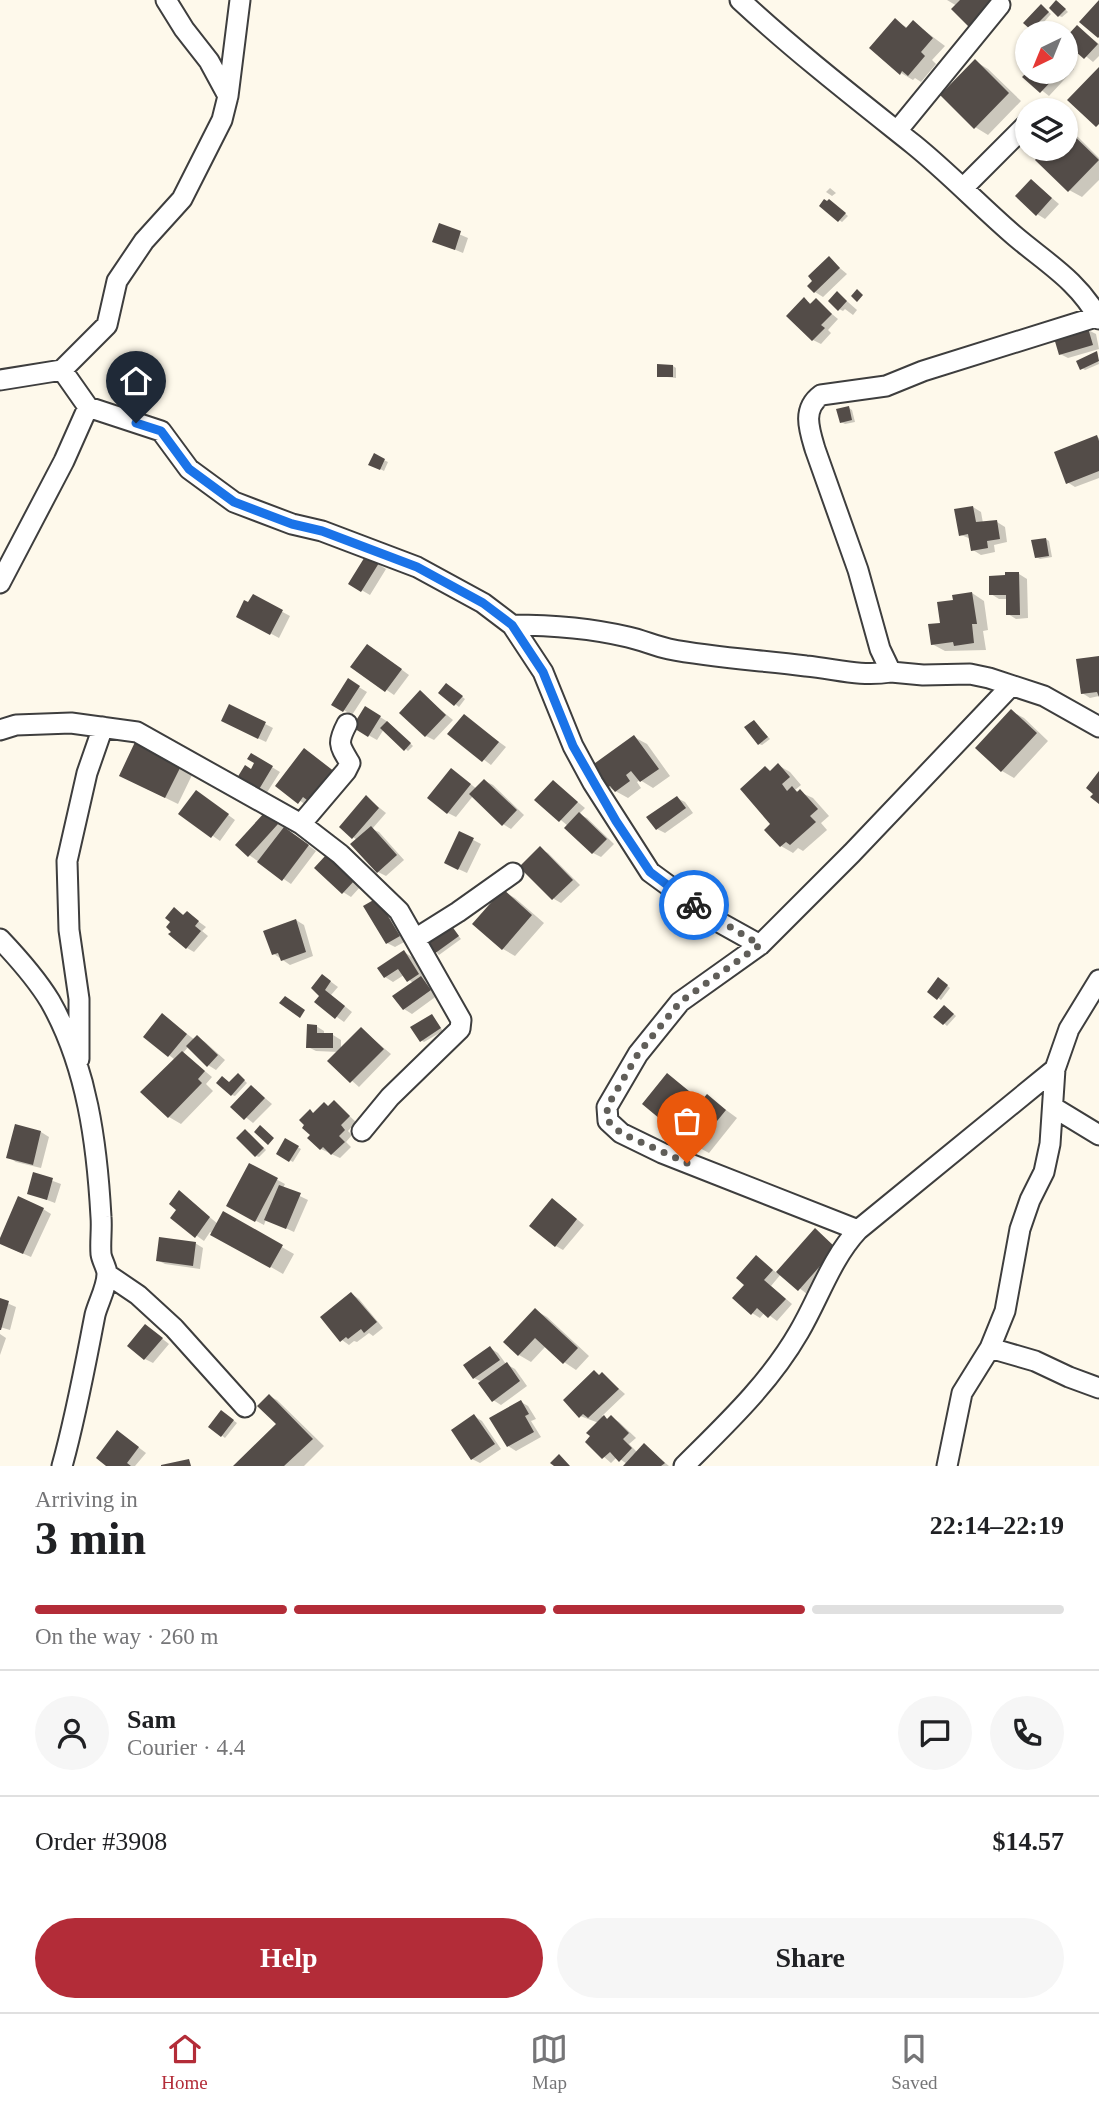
<!DOCTYPE html>
<meta charset="utf-8">
<style>
:root{--surface:#fff;--page:#f6f6f6;--text:#202124;--muted:#757577;--line:#e0e0e0;--accent:#b32c38}
body{margin:0;font-family:"Times New Roman",serif;background:var(--page);color:var(--text);height:100vh;display:flex;flex-direction:column;font-size:26px;white-space:nowrap}
*{box-sizing:border-box;margin:0}
p{font-size:23px;color:var(--muted)}
.icon{flex:none;width:38px;height:38px;fill:none;stroke:currentColor;stroke-width:2;stroke-linecap:round;stroke-linejoin:round}
.map{position:relative;height:1466px;overflow:hidden}
.panel{display:flex;flex-direction:column;background:var(--surface);flex:1}
.panel>*{flex:none}
.needle{width:46px;rotate:223deg}
.buttons{position:absolute;left:1015px;top:21px;display:grid;gap:14px}
.buttons a{display:grid;place-items:center;width:63px;height:63px;border-radius:50%;background:var(--surface);box-shadow:0 2px 5px #0004;font-size:35px}
.pin{position:absolute;display:grid;place-items:center;width:60px;height:60px;color:#fff;margin:-72px -30px;border-radius:50% 50% 50% 0;rotate:-45deg;box-shadow:0 0 7px #0007}
.pin .icon{rotate:45deg}
.courier{position:absolute;display:grid;place-items:center;width:70px;height:70px;margin:-35px;border:5px solid #1a73e8;border-radius:50%;background:#fff;color:#222;box-shadow:0 2px 9px #0007}
.head em{font-style:normal;font-weight:700}
.head div{display:flex;flex-direction:column-reverse}
.head{display:flex;align-items:center;justify-content:space-between;height:119px;padding:0 35px}
h1{font-size:46px;font-weight:700;line-height:52px}
.bar{display:grid;grid-template-columns:repeat(4,1fr);gap:10px 7px;align-content:center;height:84px;padding:0 35px}
.bar i{height:9px;border-radius:5px;background:var(--line)}
.bar .active{background:var(--accent)}
.bar p{grid-column:span 4}
.line{display:flex;align-items:center;gap:18px;padding:0 35px;border-top:2px solid var(--line)}
.line div{flex:1}
.round{display:grid;place-items:center;flex:none;width:74px;height:74px;border-radius:37px;background:var(--page)}
.cta{display:flex;gap:14px;margin-top:auto;padding:14px 35px}
.cta a{flex:1;height:80px;border-radius:42px;background:var(--accent);color:#fff;font-size:28px;font-weight:700;line-height:80px;text-align:center}
.cta a+a{background:var(--page);color:var(--text)}
.dock{display:flex;justify-content:space-around;align-items:center;height:98px;border-top:2px solid var(--line);background:var(--surface);font-size:19px;color:var(--muted)}
.dock a{display:grid;justify-items:center;gap:4px}
.dock .active{color:var(--accent)}
.map>svg:first-child{display:block}
.shadow{fill:#0003}
.building{fill:#534c48}
.lines{fill:none;stroke-linecap:round;stroke-linejoin:round}
.street-casing{stroke:#3e3e3e;stroke-width:23}
.street{stroke:#fff;stroke-width:19}
.done{stroke:#605e59;stroke-width:7;stroke-dasharray:0 12.6}
.route{stroke:#1a73e8;stroke-width:9}
</style>
<div class="map">
<svg width="1099" height="1466" viewBox="0 0 1099 1466">
<rect width="100%" height="100%" fill="#fef9eb"/>
<path class="shadow" d="M947,0H1007L978,30L953,9L957,6Z
M1060,4L1068,12L1062,17L1059,16Z
M1044,8L1051,14L1036,31L1026,22Z
M895,21L908,28L913,22L945,46L932,60L936,64L921,82L915,78L913,80L901,73Z
M1077,27L1099,44V56L1093,62L1066,40Z
M975,61L988,69L1021,101L988,135L975,127Z
M1066,62L1074,69L1049,96L1024,76L1028,72H1066Z
M1066,130L1078,137L1099,158V180L1082,197L1069,190L1033,149H1066Z
M1032,181L1059,204L1045,219L1037,214Z
M830,188L836,193L832,196L826,192Z
M832,203L848,216L842,222L839,220Z
M440,226L468,238L463,253L434,241Z
M829,259L847,274L823,297L815,292Z
M840,295L857,310L853,315L845,309L843,311L839,309L830,301Z
M804,300L812,304L816,301L838,319L828,330L831,333L821,344L813,340Z
M1088,330L1096,334L1099,349L1068,358L1060,354Z
M1097,353L1099,364L1085,370L1082,368Z
M673,366L676,368V378L658,376Z
M849,408L852,410L855,422L845,424L841,422Z
M1097,437L1099,438V478L1075,487L1067,482Z
M375,456L388,462L384,471L371,464Z
M973,507L981,512L983,523L997,522L1005,527L1007,542L994,545L995,552L981,555L973,550L971,539L961,535Z
M1046,539L1049,541L1052,557L1040,559L1036,557Z
M367,557L386,569L370,595L351,584Z
M1019,574L1027,579L1028,618L1016,619L1008,614V599H999L991,594L1006,577Z
M972,593L984,601L988,630L983,631L986,650L945,651L932,644L955,601Z
M253,596L290,616L279,638L238,616Z
M375,650L409,675L394,695L352,666Z
M1099,658V696L1090,698L1082,693Z
M349,681L367,692L352,715L334,704Z
M450,687L465,699L459,707L440,692Z
M420,693L453,720L434,740L426,736Z
M230,706L273,728L266,742L231,725Z
M366,708L388,722L413,746L408,751L384,729L377,740L354,727Z
M1011,711L1024,718L1048,741L1014,778L1002,771Z
M464,716L506,747L491,765L450,734Z
M754,722L770,739L762,745L759,744Z
M634,737L647,744L670,776L653,788L640,780L637,782L641,788L628,798L608,787Z
M136,744L193,773L178,804L133,782Z
M304,751L312,809L277,785Z
M252,755L280,772L266,794L239,777L251,771L256,762Z
M778,765L790,772L801,785L795,790L813,798L829,816L821,823L827,830L803,851L798,848L793,853L781,846L773,824L766,768L771,772Z
M452,770L477,789L485,781L493,785L524,815L511,829L503,824L473,796L456,817L448,813Z
M553,782L585,808L579,814L587,818L614,844L601,857L593,853L567,827L568,826L537,800Z
M204,797L235,820L220,841L181,813Z
M366,797L386,813L372,829L379,832L404,860L386,876L378,872L357,840L353,837Z
M677,798L685,802L693,813L665,833L657,829Z
M273,819L316,851L291,884L249,855Z
M460,833L481,844L467,873L454,867Z
M540,849L548,853L580,885L561,903L554,899Z
M327,858L361,886L351,897L343,892Z
M503,891L515,898L544,923L515,956L503,949Z
M385,905L406,941L395,947L387,943L366,907Z
M175,910L185,916L187,913L206,927L202,931L208,936L194,952L187,948Z
M296,920L304,925L313,956L290,965L274,954Z
M451,927L461,939L439,955L429,944Z
M404,952L412,957L426,979L425,980L438,995L412,1014L404,1009L413,983L404,975L393,982L385,977Z
M330,981L338,987L331,995L352,1012L344,1022L316,1002Z
M942,981L950,988L941,1000L929,991Z
M948,1009L956,1016L947,1026L936,1016Z
M163,1016L195,1040L197,1037L205,1042L225,1060L216,1070L208,1065L189,1046L183,1053L212,1077L206,1084L213,1091L181,1124L169,1117L174,1059L146,1037Z
M432,1016L443,1031L424,1042L421,1040Z
M316,1026L324,1031V1035H333L341,1040V1050L361,1029L391,1054L359,1087L330,1061L339,1052L316,1051L308,1047Z
M667,1075L703,1101L707,1096L737,1118L709,1153L696,1146L644,1104Z
M241,1077L247,1083L235,1096L232,1095L230,1084Z
M252,1087L272,1104L253,1123L233,1107Z
M334,1102L356,1122L348,1131L352,1135L346,1142L351,1147L340,1158L321,1149L310,1138L314,1114L329,1108Z
M41,1132L49,1137L41,1168L16,1162L8,1157Z
M249,1133L266,1150L259,1157L256,1156Z
M286,1140L301,1149L293,1162L278,1154Z
M250,1165L285,1184L283,1188L308,1200L294,1232L266,1219L264,1225L228,1206Z
M34,1174L61,1184L55,1203L29,1193Z
M179,1192L218,1224L224,1214L294,1254L283,1274L210,1232L204,1241L172,1218L179,1209Z
M560,1205L584,1225L563,1250L556,1246Z
M43,1209L51,1214L31,1257L8,1247Z
M815,1231L843,1253L807,1294L781,1274L771,1286L792,1304L777,1321L765,1312L760,1318L752,1313L746,1284L756,1258L777,1273Z
M195,1243L203,1248L200,1269L165,1264L157,1260Z
M352,1294L359,1299L383,1328L373,1336L369,1333L357,1342L354,1341L349,1345L342,1340Z
M0,1300L16,1307L10,1330L0,1327Z
M535,1310L547,1317L589,1356L576,1370L564,1362L546,1346L531,1362L519,1355Z
M146,1326L169,1344L153,1363L145,1359Z
M0,1334L6,1338L0,1355Z
M490,1348L498,1353L506,1364L515,1369L527,1386L501,1405L493,1400L482,1382L474,1378Z
M602,1374L625,1394L602,1416L609,1420L611,1417L619,1422L636,1438L629,1444L638,1453L645,1446L669,1466H625L627,1464L617,1457L611,1463L587,1442L599,1423L580,1416Z
M269,1396L277,1400L324,1446L304,1466H236L278,1424Z
M521,1402L528,1406L536,1419L531,1421L541,1437L516,1451L508,1446Z
M222,1412L237,1423L225,1438L211,1427Z
M474,1416L482,1421L501,1449L480,1463L472,1459Z
M125,1437L146,1453L135,1466H109L98,1458Z"/>
<path class="building" d="M960,0H995L969,27L951,9Z
M1056,0L1066,9L1058,17L1049,8Z
M1099,0V37L1098,38L1079,22Z
M1041,4L1049,12L1031,30L1023,23Z
M895,18L906,28L913,20L933,38L921,52L925,56L908,76L902,71L900,75L869,48Z
M1077,25L1098,44L1084,59L1066,43V37Z
M975,59L1009,93L974,129L940,95Z
M1099,67V124L1096,127L1067,100Z
M1027,72H1060L1040,93L1022,77Z
M1066,128L1099,160L1068,192L1035,160L1038,156L1031,149H1066Z
M1031,179L1052,198L1036,216L1015,196Z
M824,199L827,201L829,199L846,213L838,222L819,206Z
M439,223L461,231L455,250L432,242Z
M829,256L840,268L814,293L807,286L812,281L808,276Z
M857,289L863,295L857,302L851,296Z
M837,291L847,301L838,311L828,301Z
M804,297L810,304L816,298L832,314L821,325L825,328L812,341L786,316Z
M1088,328L1093,345L1059,355L1054,338Z
M1097,351L1099,361L1080,370L1076,361Z
M657,364L673,365V377H657Z
M849,406L852,420L840,423L836,409Z
M1097,435L1099,441V471L1066,484L1054,452Z
M374,453L385,459L380,470L368,465Z
M973,506L976,522L997,520L1000,539L987,541L988,548L971,551L968,534L959,536L954,509Z
M1046,538L1049,556L1035,558L1031,540Z
M366,555L379,563L361,592L348,584Z
M1005,572H1019L1020,615H1006V595H989V576L1005,575Z
M972,592L977,624H972L974,643L954,646L953,642L931,645L928,624L940,623L937,602L953,600L952,595Z
M253,594L283,610L270,635L236,617L244,600L248,602Z
M367,644L402,669L385,692L350,667Z
M1099,656V697L1097,692L1081,694L1076,659Z
M348,678L360,686L343,712L331,705Z
M446,683L463,696L454,706L438,693Z
M420,690L446,715L425,737L399,713Z
M229,704L266,722L258,739L221,721Z
M365,706L381,716L368,737L352,727Z
M1011,709L1037,733L1001,772L975,748Z
M464,714L499,742L482,762L447,734Z
M754,720L768,737L758,745L744,727Z
M387,721L411,743L404,751L380,728Z
M634,735L659,769L640,782L631,771L626,775L630,781L615,792L610,786L607,788L591,766Z
M135,742L182,764L165,798L119,776Z
M304,748L335,772L311,803L303,797L298,804L275,786Z
M251,753L273,766L258,791L237,778L245,765L251,769L254,763L247,759Z
M778,763L790,777L782,784L787,791L792,786L797,792L800,789L818,809L810,816L816,822L790,845L786,842L780,847L764,830L770,824L740,789L765,766L770,771Z
M451,768L471,784L447,814L427,798Z
M1099,771V804L1090,797L1093,794L1086,788Z
M484,779L517,810L502,826L469,794Z
M553,780L578,802L559,822L534,800Z
M196,790L229,814L211,838L178,814Z
M366,795L379,808L352,839L339,827Z
M677,796L686,808L656,830L646,817Z
M265,812L278,824L248,857L235,845Z
M579,812L607,839L592,854L564,828Z
M371,826L397,855L377,873L350,844Z
M284,827L309,845L282,881L257,862Z
M459,831L474,838L458,870L444,863Z
M540,846L573,880L552,900L519,867Z
M326,855L354,881L342,894L314,868Z
M503,889L532,915L502,950L472,924Z
M377,898L400,936L386,944L363,906Z
M174,907L183,915L187,911L199,921L195,926L201,931L186,949L168,934L171,932L166,927L170,922L165,918Z
M296,919L306,952L281,961L278,953L272,955L263,931Z
M451,925L459,936L434,954L427,944Z
M404,950L419,974L407,982L398,969L384,978L377,968Z
M322,974L331,981L325,990L345,1006L335,1019L314,1002L319,996L311,988Z
M421,976L431,990L403,1010L392,996Z
M938,977L948,985L937,1000L927,992Z
M285,996L305,1010L300,1018L279,1003Z
M944,1005L954,1014L943,1025L933,1017Z
M162,1013L187,1034L168,1057L143,1037Z
M432,1014L441,1028L420,1042L410,1027Z
M307,1024L317,1025V1033H333V1048H306Z
M361,1027L384,1049L350,1083L327,1061Z
M197,1035L218,1055L207,1067L186,1046Z
M182,1051L205,1071L198,1079L202,1083L168,1118L140,1092Z
M238,1073L245,1080L231,1096L216,1083L222,1076L229,1082Z
M667,1073L701,1101L707,1094L726,1110L695,1148L642,1104Z
M251,1085L265,1098L244,1120L230,1107Z
M334,1100L350,1116L341,1125L345,1130L339,1136L345,1142L331,1155L323,1147L320,1150L307,1138L310,1135L302,1128L304,1125L299,1120L310,1109L313,1113L324,1102L328,1106Z
M15,1124L41,1131L33,1165L6,1158Z
M260,1125L274,1138L268,1145L254,1132Z
M245,1129L264,1148L255,1157L236,1138Z
M285,1138L299,1146L289,1162L276,1154Z
M249,1163L278,1178L255,1222L226,1206Z
M33,1172L53,1178L47,1200L27,1194Z
M279,1185L301,1193L286,1229L264,1220Z
M179,1190L210,1217L195,1238L170,1218L176,1210L169,1204Z
M18,1196L44,1208L23,1254L0,1244V1238Z
M552,1198L577,1219L555,1247L529,1226Z
M223,1211L283,1245L270,1268L210,1235Z
M815,1228L836,1248L798,1291L776,1272Z
M159,1237L196,1242L193,1266L156,1261Z
M756,1255L773,1270L764,1280L786,1299L768,1318L757,1308L751,1315L732,1298L744,1285L736,1278Z
M351,1292L377,1322L364,1333L361,1329L348,1339L346,1337L340,1342L320,1317Z
M0,1298L9,1301L1,1330H0Z
M535,1308L578,1348L563,1364L535,1338L518,1356L503,1342Z
M145,1324L163,1338L144,1360L127,1346Z
M490,1346L500,1360L473,1379L463,1365Z
M507,1362L520,1381L492,1402L478,1383Z
M594,1370L599,1375L602,1372L619,1389L588,1418L583,1414L579,1418L563,1400Z
M269,1394L313,1439L284,1466H233L276,1424L257,1406Z
M521,1400L529,1414L525,1416L534,1432L507,1447L489,1418Z
M221,1410L234,1420L221,1437L208,1427Z
M474,1414L495,1444L471,1460L451,1430Z
M604,1415L607,1419L611,1415L629,1433L623,1439L632,1448L619,1462L610,1452L602,1459L585,1442L590,1436L586,1433Z
M117,1430L139,1447L127,1463L131,1466H106L96,1458Z
M644,1443L665,1463L661,1466H623Z
M559,1454L570,1466H554L550,1463Z
M189,1459L191,1466H161V1465Z"/>
<g class="lines">
<g class="street-casing">
<path id="street" d="M740,0C795,51 854,97 913,144C949,173 981,207 1016,237C1048,264 1078,281 1099,319
M228,96L240,0
M897,131L1000,5
M963,188L1027,124
M1099,316L923,371L886,386L821,395C802,409 809,429 815,449L858,570L880,649L891,672L923,675L970,674L989,678L1044,696L1099,727
M0,380L62,370
M88,407L161,431L189,469L234,502L292,524L322,531L417,567L483,603L512,625L543,672L573,746L593,783L650,872L717,921L760,945
M0,583L64,461L88,407L62,370L107,325L117,281L144,241L182,199L222,120L228,96L209,61L184,29L166,0
M512,625C551,625 590,628 628,637C642,640 655,646 669,649C714,658 761,660 806,666C837,669 859,677 891,672
M0,730L16,725L71,723L137,732L301,824L340,854L399,911L461,1020L460,1029L390,1097L362,1131
M301,824L346,771L350,763C339,745 337,743 347,724
M0,939C19,959 36,978 50,1001C87,1066 97,1144 101,1217C102,1229 100,1242 101,1254C102,1261 107,1268 107,1274C107,1287 98,1303 95,1315C85,1366 76,1416 62,1466
M415,939L458,912L513,873
M79,1059V999L69,930L67,861L87,773L103,727
M1053,1107L1099,1135
M858,1230L662,1153L621,1133L608,1121L607,1107L638,1054L680,1002L760,945L852,853L1010,687
M107,1274L138,1295L174,1328L245,1407
M990,1348L1035,1361L1069,1377L1099,1388
M684,1466C726,1424 769,1384 799,1332C819,1298 831,1259 858,1230L1055,1069
M947,1466L962,1393L990,1348L1005,1311L1020,1229L1030,1200L1044,1172L1050,1144L1055,1069L1069,1029L1099,980"/>
</g>
<use href="#street" class="street"/>
</g>
<g class="lines">
<path class="done" d="M687,1163L621,1133L608,1121L607,1107L638,1054L680,1002L760,945L694,905"/>
<path class="route" d="M136,423L161,431L189,469L234,502L292,524L322,531L417,567L483,603L512,625L543,672L573,746L616,821L650,872L694,905"/>
</g>
</svg>
<div class="buttons">
<a><svg class="needle" viewBox="-14 -14 28 28"><path d="M0-13l5 13h-10z" fill="#e53935"/><path d="M0 13l5-13h-10z" fill="#757577"/></svg></a>
<a><svg class="icon" aria-label="layers" viewBox="0 0 24 24"><path d="M12 4l9 5-9 5-9-5zM3 14l9 5 9-5"/></svg></a>
</div>
<div class="pin" style="left:687px;top:1163px;background:#ea580c"><svg class="icon" aria-label="bag" viewBox="0 0 24 24"><path d="M5 8h14l-1 12H6zM9 8a3 3 0 0 1 6 0"/></svg></div>
<div class="pin" style="left:136px;top:423px;background:#1f2937"><svg class="icon" aria-label="home" viewBox="0 0 24 24"><path d="M3 11l9-7 9 7M6 9v11h12V9"/></svg></div>
<div class="courier" style="left:694px;top:905px"><svg class="icon" aria-label="bike" viewBox="0 0 24 24"><circle cx="6" cy="16" r="4"/><circle cx="18" cy="16" r="4"/><path d="M6 16l4-8h5l3 8M10 8l3 8H6M13 5h3"/></svg></div>
</div>
<section class="panel">
<div class="head"><div><h1>3 min</h1><p>Arriving in</p></div><em>22:14–22:19</em></div>
<div class="bar"><i class="active"></i><i class="active"></i><i class="active"></i><i></i><p>On the way · 260 m</p></div>
<div class="line" style="height:126px"><a class="round"><svg class="icon" aria-label="person" viewBox="0 0 24 24"><circle cx="12" cy="8" r="4"/><path d="M4 21q1-7 8-7t8 7"/></svg></a><div><b>Sam</b><p>Courier · 4.4</p></div><a class="round"><svg class="icon" aria-label="chat" viewBox="0 0 24 24"><path d="M4 5h16v11H9l-5 4z"/></svg></a><a class="round"><svg class="icon" aria-label="phone" viewBox="0 0 24 24"><path d="M5 4h4l2 5-3 2q2 4 5 5l2-3 5 2v4C11 20 4 13 5 4z"/></svg></a></div>
<div class="line" style="height:91px"><div>Order #3908</div><b>$14.57</b></div>
<div class="cta"><a>Help</a><a>Share</a></div>
</section>
<nav class="dock">
<a class="active"><svg class="icon" aria-label="home" viewBox="0 0 24 24"><path d="M3 11l9-7 9 7M6 9v11h12V9"/></svg>Home</a>
<a><svg class="icon" aria-label="map" viewBox="0 0 24 24"><path d="M3 6l6-2 6 2 6-2v14l-6 2-6-2-6 2zM9 4v14M15 6v14"/></svg>Map</a>
<a><svg class="icon" aria-label="saved" viewBox="0 0 24 24"><path d="M7 4h10v16l-5-4-5 4z"/></svg>Saved</a>
</nav>
